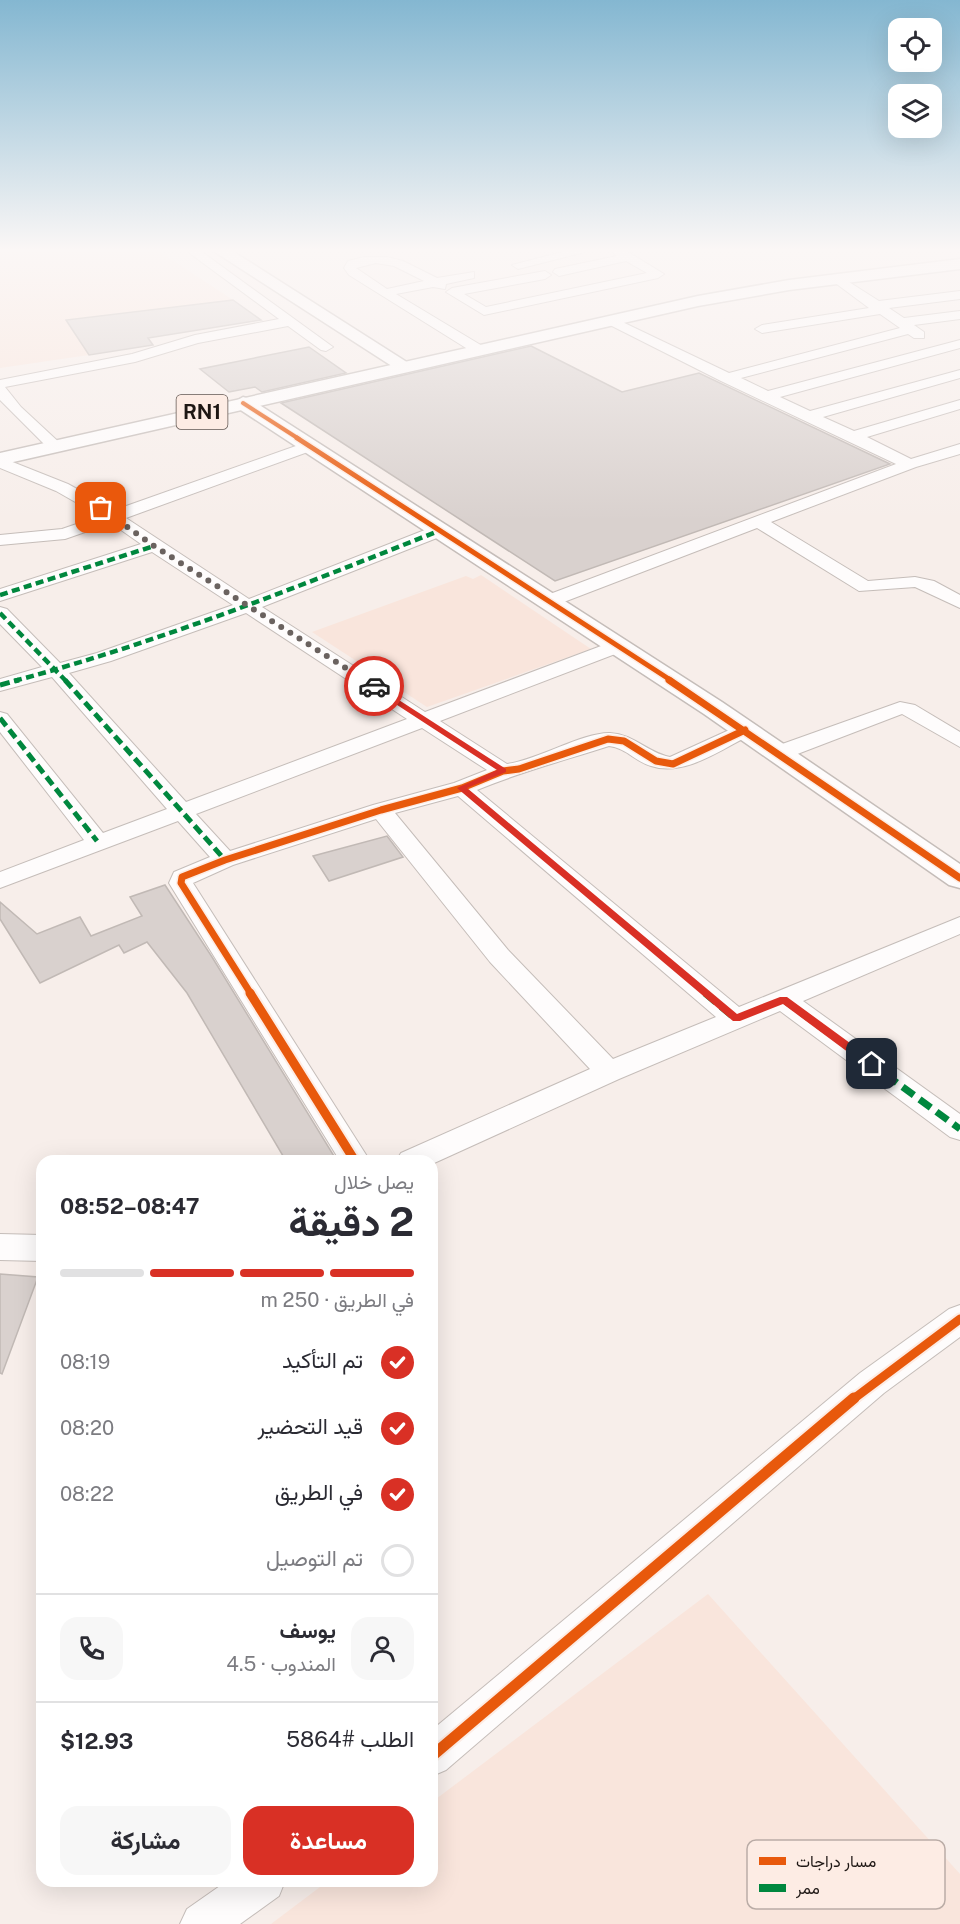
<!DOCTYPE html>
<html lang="ar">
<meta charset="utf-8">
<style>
:root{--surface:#fff;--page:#f7f7f7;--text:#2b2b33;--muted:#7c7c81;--line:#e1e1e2;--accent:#d93025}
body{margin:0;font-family:"Public Sans",Vazirmatn,sans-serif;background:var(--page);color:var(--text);direction:rtl;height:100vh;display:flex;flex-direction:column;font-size:22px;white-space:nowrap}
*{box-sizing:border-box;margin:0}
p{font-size:20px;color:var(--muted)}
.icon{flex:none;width:33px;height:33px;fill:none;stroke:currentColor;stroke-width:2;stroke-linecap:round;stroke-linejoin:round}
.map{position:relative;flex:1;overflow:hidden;direction:ltr}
.panel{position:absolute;left:36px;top:1155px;width:402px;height:732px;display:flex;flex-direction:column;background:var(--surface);border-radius:18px;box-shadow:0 6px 24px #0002;direction:rtl}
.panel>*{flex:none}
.buttons{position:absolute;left:888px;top:18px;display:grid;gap:12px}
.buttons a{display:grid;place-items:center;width:54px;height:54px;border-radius:12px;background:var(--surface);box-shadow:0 6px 24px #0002;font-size:30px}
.pin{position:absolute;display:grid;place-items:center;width:51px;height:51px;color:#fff;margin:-26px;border-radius:12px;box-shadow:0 3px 9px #0006}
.courier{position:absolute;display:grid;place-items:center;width:60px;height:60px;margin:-30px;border:4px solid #d93025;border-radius:50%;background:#fff;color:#222;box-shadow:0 2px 8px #0007}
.overview em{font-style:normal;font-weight:700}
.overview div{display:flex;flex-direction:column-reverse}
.overview{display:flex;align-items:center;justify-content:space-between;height:102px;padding:0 24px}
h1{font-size:39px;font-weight:700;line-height:45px}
.bar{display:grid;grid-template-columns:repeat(4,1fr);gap:9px 6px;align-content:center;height:72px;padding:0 24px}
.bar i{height:8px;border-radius:4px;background:var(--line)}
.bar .current{background:var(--accent)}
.bar p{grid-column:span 4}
.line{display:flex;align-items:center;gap:15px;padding:0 24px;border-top:2px solid var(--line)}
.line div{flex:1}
.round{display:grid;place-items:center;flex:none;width:63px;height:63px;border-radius:18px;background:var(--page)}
ol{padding:0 24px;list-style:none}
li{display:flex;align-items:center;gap:18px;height:66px}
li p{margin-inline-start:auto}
li .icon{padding:6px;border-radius:50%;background:var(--accent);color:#fff;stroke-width:4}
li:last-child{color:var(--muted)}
li i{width:33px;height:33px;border:3px solid var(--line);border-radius:50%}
.button{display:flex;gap:12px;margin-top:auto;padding:12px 24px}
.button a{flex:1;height:69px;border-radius:18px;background:var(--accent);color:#fff;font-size:24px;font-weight:700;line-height:69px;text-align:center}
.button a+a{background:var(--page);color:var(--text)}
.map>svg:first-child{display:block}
.built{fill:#f9e5dc}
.building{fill:#d9d1ce;stroke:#c1b9b5;stroke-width:1.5}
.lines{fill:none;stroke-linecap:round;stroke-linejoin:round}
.minor-casing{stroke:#c5bdb9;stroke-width:2}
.tertiary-casing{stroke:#c5bdb9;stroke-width:3}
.secondary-casing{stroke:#c5bdb9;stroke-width:3}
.primary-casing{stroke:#c5bdb9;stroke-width:3}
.minor{fill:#fefcfc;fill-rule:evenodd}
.tertiary{fill:#fefcfc;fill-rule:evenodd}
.secondary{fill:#fefcfc;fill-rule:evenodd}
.primary{fill:#fefcfc;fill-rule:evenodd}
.quiet-far2{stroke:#00873e;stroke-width:4.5;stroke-dasharray:8 4.5;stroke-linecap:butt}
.quiet-far1{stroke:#00873e;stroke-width:5;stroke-dasharray:10 5;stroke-linecap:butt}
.quiet{stroke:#00873e;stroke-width:7;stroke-dasharray:14 7;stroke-linecap:butt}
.cycleway-far4-casing{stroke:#fdece4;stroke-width:6}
.cycleway-far3-casing{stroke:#fdece4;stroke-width:8}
.cycleway-far2-casing{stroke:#fdece4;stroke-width:10}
.cycleway-far1-casing{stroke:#fdece4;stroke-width:13}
.cycleway-casing{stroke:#fdece4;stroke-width:15}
.cycleway-far4{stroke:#e8590c;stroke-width:4}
.cycleway-far3{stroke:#e8590c;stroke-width:5}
.cycleway-far2{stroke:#e8590c;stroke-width:7}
.cycleway-far1{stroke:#e8590c;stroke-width:9}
.cycleway{stroke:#e8590c;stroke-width:11}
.route{fill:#d93025}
.done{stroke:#6a625f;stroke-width:6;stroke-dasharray:0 10.8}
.labels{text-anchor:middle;stroke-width:6;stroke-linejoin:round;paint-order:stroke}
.shield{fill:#fdece4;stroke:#615752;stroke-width:1.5}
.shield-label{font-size:20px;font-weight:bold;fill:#1e1714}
.key{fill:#fdece4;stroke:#baaca6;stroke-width:1.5}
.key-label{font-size:16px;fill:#1e1714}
</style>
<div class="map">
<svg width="960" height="1924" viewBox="0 0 960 1924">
<rect width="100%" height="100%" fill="#f7eeea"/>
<path class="built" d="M0,252H160L233,300L67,320L89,355L0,368Z
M481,575L591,649L427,707L312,632L466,576L473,579Z
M708,1594L960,1874V1924H271L328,1881H432V1802Z"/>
<path class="building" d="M233,300L261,320L148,338L153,345L89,355L66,320Z
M531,346L622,392L699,373L890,464L555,581L281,403Z
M309,347L346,373L262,392L255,387L229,392L200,369Z
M387,836L403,857L329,881L313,856Z
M165,885L212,957L337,1161H286L187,993L147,942L124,953L119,945L40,983L0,919V902L37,934L80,917L91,936L142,916L130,897Z
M0,1274L38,1277L2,1374L0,1373Z"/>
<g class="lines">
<g class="minor-casing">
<path id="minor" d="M188,252H202L333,347L326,351L321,350L288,326L198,343L135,362L5,387L21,407L63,446L55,451L49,449L0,400V380L132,354L195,335L279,319Z
M562,252H585L518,269L512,265Z
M613,252H628L664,274L658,278L484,315L446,292L452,288L545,271L551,275L545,279L464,294L486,307L647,273L626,261L559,276L553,272L555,269L617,256Z
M364,257H387L403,261L437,278L474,272V278L446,284L445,289L433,287L396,294L484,347V353H474L349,275L344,268L348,261ZM376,263L394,266L424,281L387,289L356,268Z
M838,275L879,301L960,291V299L889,308L904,318L960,311V319L914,325L924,332V338H914L908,334L741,378L768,391L960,340V348L780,397L810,411L960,370V378L823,417L854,431L960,400V409L867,437L911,459L960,444V454L916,467L771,522L868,581L915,577L934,581L960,595V608L915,587L859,591L757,528L556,605H542L540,601L542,597L896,464L721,381L602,321L604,318H614L729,373L900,328L880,314L762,333L755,329L762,325L869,308L834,282L832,279Z
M310,441L316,443L318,446L316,449L126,518L249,599L435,526H447L450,530L447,534L262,607L425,712L609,643H623L626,647L623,651L440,721L507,764C537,760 584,732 610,733C634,734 648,753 670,757L738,726H752L756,730L752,734C722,749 685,777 651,766C636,762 626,748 609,746C566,760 520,772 477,790L739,1007L960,917V934L803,1001L960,1114V1140L950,1137L780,1011L619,1079L432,1164V1161H396L401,1153L590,1069L490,962L376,819L233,865L193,883L370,1161H340L169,883L174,872L210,857L178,821L0,888V872L84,840L0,732V712L7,714L103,833L167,809L52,677L0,691V679L42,667L0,624V607L7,609L60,663L97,653L233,605L152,552L0,601V589L141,544L111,523L65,539L0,545V535L62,529L100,516L56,491L0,468V457L68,484L115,510ZM246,613L407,719L186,802L69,673L111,661ZM422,728L487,770L454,783L373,805L230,851L196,814ZM458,796L716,1017L613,1059L508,950L395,813Z
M900,702L915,705L960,732V747L902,714L787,758H771L768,753L771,748Z
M0,1234L42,1235V1261L0,1260Z
M960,1305V1337L884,1393L446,1770L432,1776V1730L860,1373L949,1309Z
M227,1881H285L279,1896L240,1924H180L187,1909Z"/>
</g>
<g class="tertiary-casing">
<path id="tertiary" d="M243,397L250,399L722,702L960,864V888L949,885L704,714L236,407L233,403Z"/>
</g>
<g class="secondary-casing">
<path id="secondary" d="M215,252H234L413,366L410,370H398Z"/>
</g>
<g class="primary-casing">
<path id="primary" d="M960,259V269L789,290L698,306L0,465V453L698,296L789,280Z"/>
</g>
<use href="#minor" class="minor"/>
<use href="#tertiary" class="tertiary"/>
<use href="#secondary" class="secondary"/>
<use href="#primary" class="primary"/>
<path class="quiet-far2" d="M0,595L154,546
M0,613L66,681
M14,681C160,642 300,586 441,530"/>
<path class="quiet-far1" d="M65,680L225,860
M0,685L19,680
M0,718L97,841
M462,788L707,994"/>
<path class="quiet" d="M705,993L736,1019
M784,1000L960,1129"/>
<g class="cycleway-far4-casing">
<path id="cycleway-far4" d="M243,403L299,439"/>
</g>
<g class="cycleway-far3-casing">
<path id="cycleway-far3" d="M297,438L672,681"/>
</g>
<g class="cycleway-far2-casing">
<path id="cycleway-far2" d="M669,680L960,878
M251,994L181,883L182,877L225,860L381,810L462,788L503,771L519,769L608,739L624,741L656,761L673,764L745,730"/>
</g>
<g class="cycleway-far1-casing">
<path id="cycleway-far1" d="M250,993L355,1161
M852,1400L960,1319"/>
</g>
<g class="cycleway-casing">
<path id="cycleway" d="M432,1756L854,1398"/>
</g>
<use href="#cycleway-far4" class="cycleway-far4"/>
<use href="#cycleway-far3" class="cycleway-far3"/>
<use href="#cycleway-far2" class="cycleway-far2"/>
<use href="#cycleway-far1" class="cycleway-far1"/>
<use href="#cycleway" class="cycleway"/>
</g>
<linearGradient id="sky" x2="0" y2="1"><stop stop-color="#84b7d1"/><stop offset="0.48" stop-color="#fbf7f6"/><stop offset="1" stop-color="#fbf7f6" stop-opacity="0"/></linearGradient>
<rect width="960" height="521" fill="url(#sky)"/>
<path class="route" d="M374,684L506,769V772L467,788L737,1014L780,997H787L876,1062V1067H868L783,1004L740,1021H733L457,788L497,770L371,688Z"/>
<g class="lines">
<path class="done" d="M101,508L154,546L374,686"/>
</g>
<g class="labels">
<rect class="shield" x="176.5" y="395" width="51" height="34" rx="4.5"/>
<g class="shield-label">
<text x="202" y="419">RN1</text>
</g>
</g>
<rect x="747" y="1840" width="198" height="69" rx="9" class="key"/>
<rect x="759" y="1857" width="27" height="8" fill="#e8590c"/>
<rect x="759" y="1884" width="27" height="8" fill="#00873e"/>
<g class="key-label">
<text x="796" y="1867">مسار دراجات</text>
<text x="796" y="1894">ممر</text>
</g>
</svg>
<div class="buttons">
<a><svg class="icon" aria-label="locate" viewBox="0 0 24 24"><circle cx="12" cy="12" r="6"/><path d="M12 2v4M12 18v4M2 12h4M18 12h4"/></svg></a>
<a><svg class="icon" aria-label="layers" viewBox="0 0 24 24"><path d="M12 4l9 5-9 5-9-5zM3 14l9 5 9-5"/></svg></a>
</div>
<div class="pin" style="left:101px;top:508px;background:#ea580c"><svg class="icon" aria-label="bag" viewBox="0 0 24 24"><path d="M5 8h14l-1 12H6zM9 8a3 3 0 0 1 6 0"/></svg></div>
<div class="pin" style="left:872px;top:1064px;background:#1f2937"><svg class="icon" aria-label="home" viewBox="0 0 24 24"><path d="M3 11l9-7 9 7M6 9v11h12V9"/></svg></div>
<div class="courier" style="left:374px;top:686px"><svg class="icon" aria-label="car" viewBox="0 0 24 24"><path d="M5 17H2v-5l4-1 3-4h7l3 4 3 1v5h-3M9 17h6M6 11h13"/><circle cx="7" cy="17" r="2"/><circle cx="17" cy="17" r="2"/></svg></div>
<section class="panel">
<div class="overview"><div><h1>2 دقيقة</h1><p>يصل خلال</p></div><em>08:47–08:52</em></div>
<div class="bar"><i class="current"></i><i class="current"></i><i class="current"></i><i></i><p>في الطريق · 250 m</p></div>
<ol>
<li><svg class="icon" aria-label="check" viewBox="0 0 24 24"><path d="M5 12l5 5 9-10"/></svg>تم التأكيد<p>08:19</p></li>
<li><svg class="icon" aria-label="check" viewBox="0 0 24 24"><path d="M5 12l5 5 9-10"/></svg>قيد التحضير<p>08:20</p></li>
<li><svg class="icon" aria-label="check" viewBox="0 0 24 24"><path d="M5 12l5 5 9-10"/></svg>في الطريق<p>08:22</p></li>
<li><i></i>تم التوصيل</li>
</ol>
<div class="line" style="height:108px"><a class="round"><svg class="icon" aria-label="person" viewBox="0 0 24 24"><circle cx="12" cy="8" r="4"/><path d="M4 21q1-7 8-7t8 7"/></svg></a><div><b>يوسف</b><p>المندوب · 4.5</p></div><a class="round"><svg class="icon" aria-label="phone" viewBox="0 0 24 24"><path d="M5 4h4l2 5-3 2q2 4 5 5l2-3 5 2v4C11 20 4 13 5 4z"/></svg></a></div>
<div class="line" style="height:78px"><div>الطلب #5864</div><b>$12.93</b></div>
<div class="button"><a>مساعدة</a><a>مشاركة</a></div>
</section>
</div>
